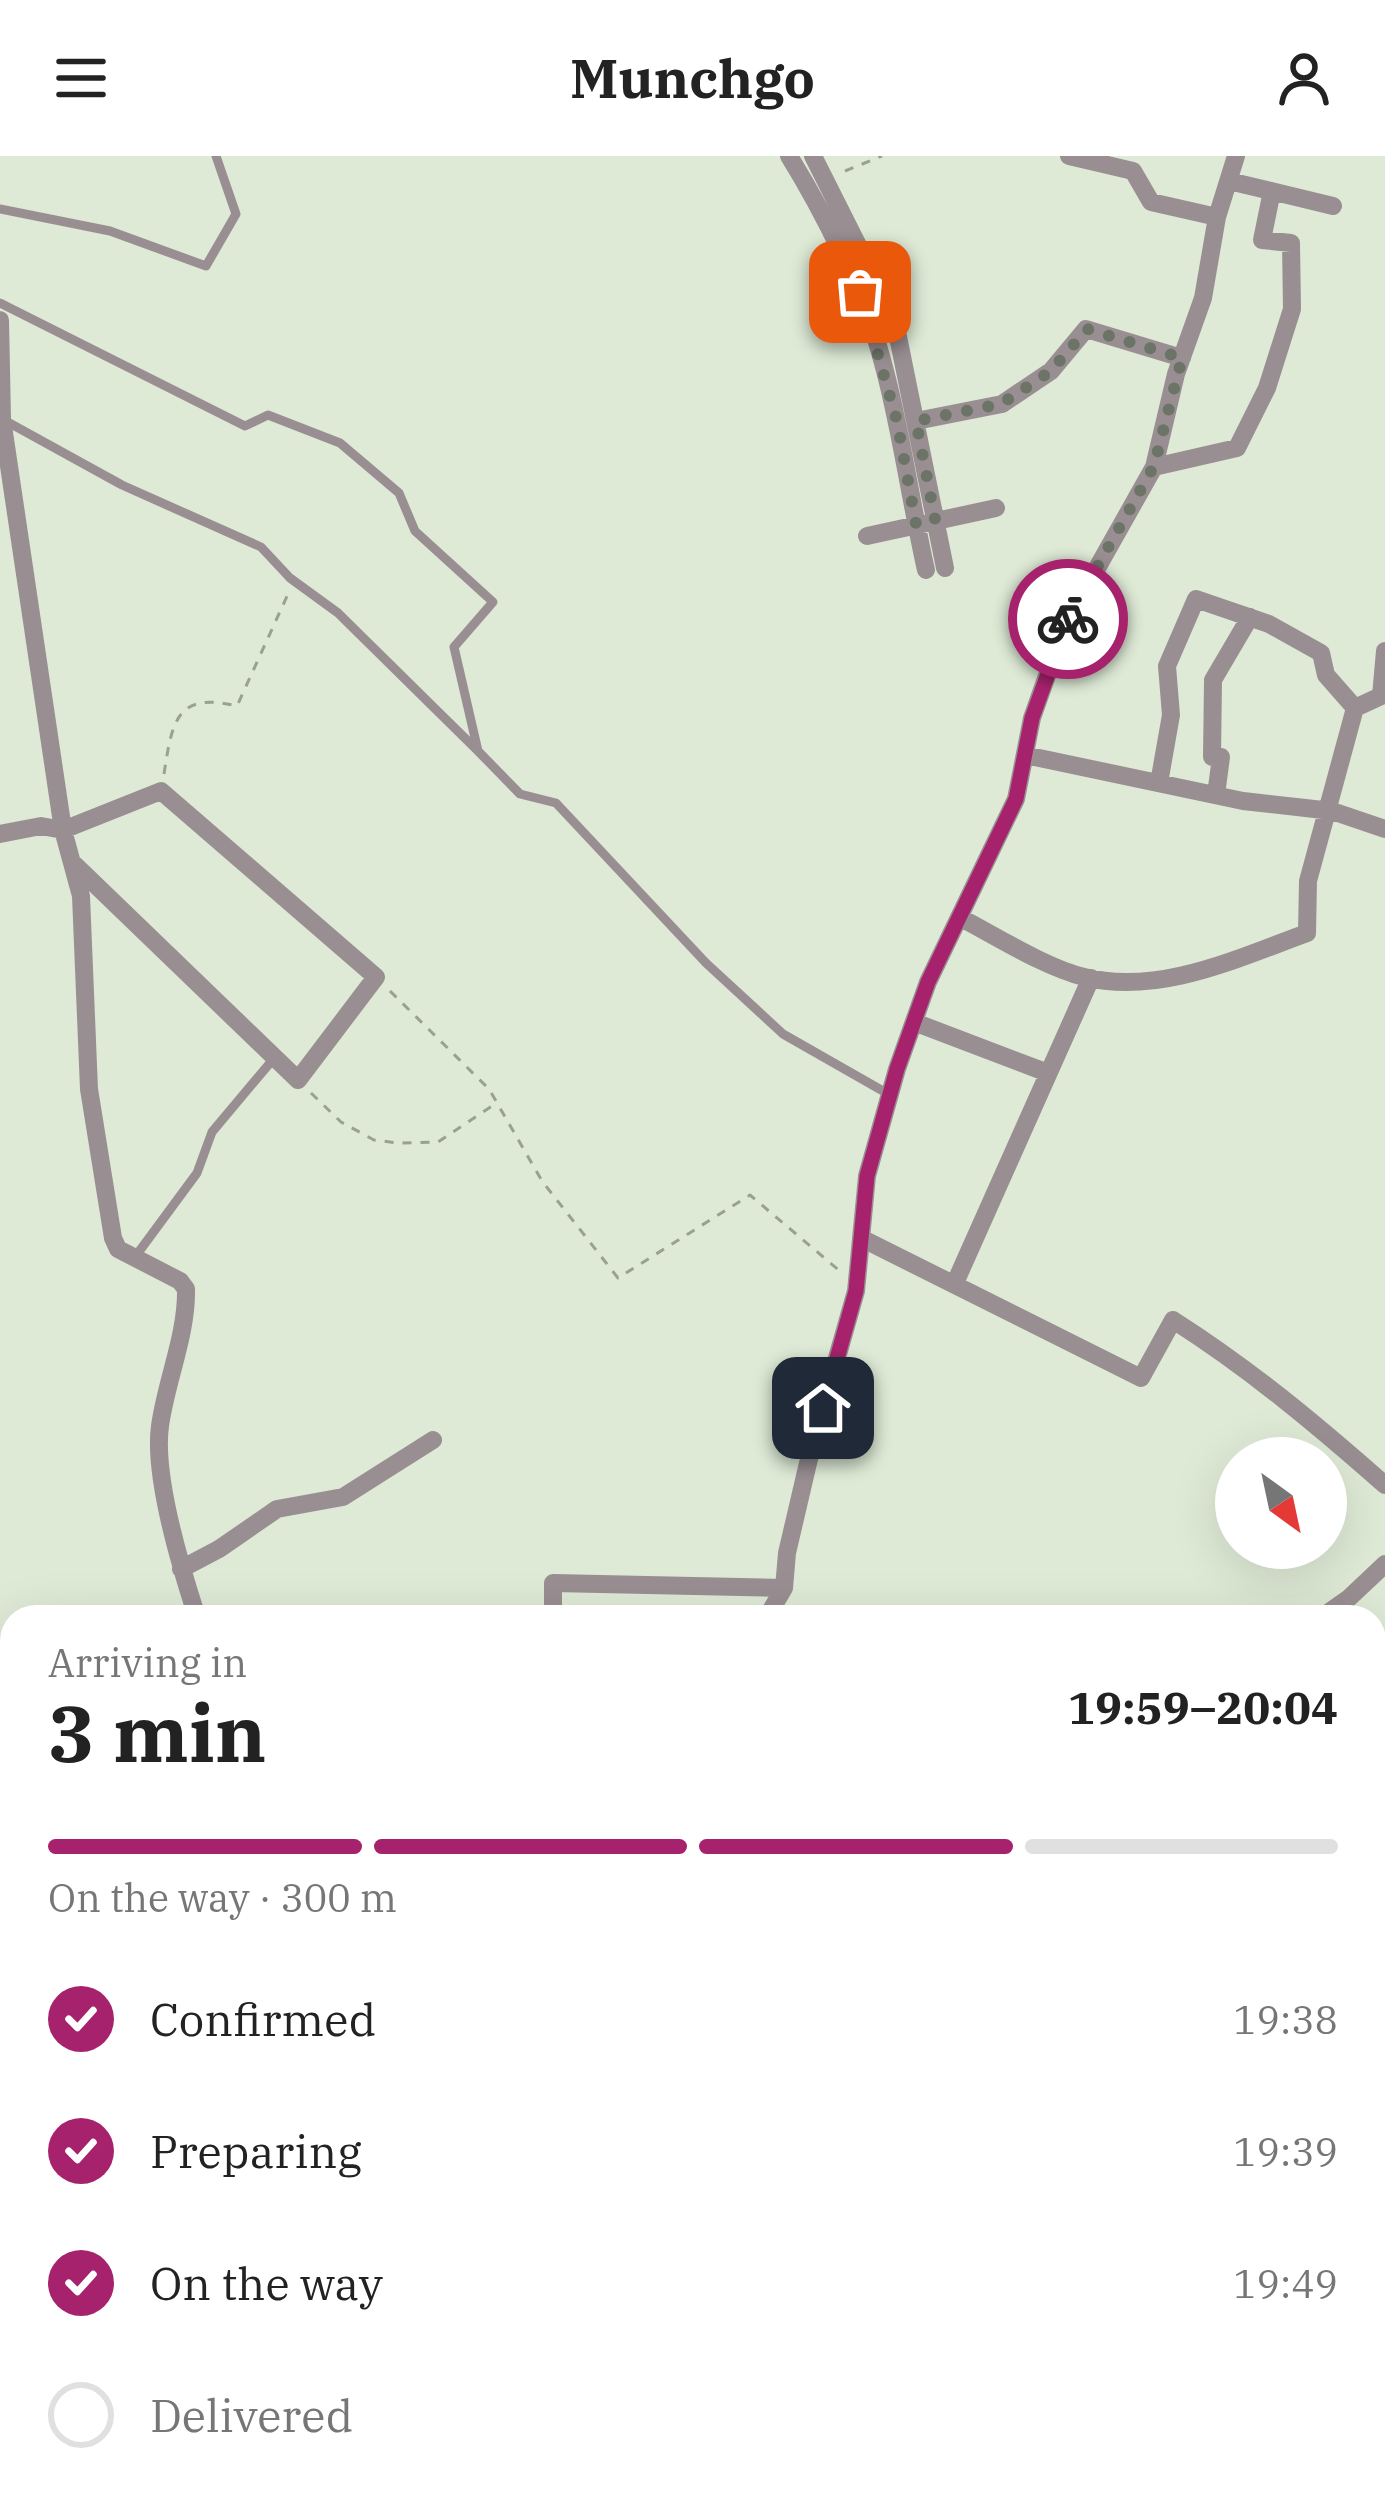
<!DOCTYPE html>
<meta charset="utf-8">
<style>
:root{--surface:#fff;--page:#f6f6f6;--text:#222;--muted:#767676;--line:#e0e0e0;--accent:#a7226c}
body{margin:0;font-family:"IBM Plex Serif",serif;background:var(--page);color:var(--text);height:100vh;display:flex;flex-direction:column;font-size:45px;white-space:nowrap}
*{box-sizing:border-box;margin:0}
p{font-size:39px;color:var(--muted)}
.icon{flex:none;width:66px;height:66px;fill:none;stroke:currentColor;stroke-width:2;stroke-linecap:round;stroke-linejoin:round}
.map{position:relative;flex:1;overflow:hidden}
.details{position:absolute;left:0px;top:1449px;width:1386px;height:903px;display:flex;flex-direction:column;background:var(--surface);border-radius:36px 36px 0 0;box-shadow:0 12px 48px #0002}
.details>*{flex:none}
.needle{width:78px;rotate:147deg}
.buttons{position:absolute;left:1215px;top:1281px;display:grid;gap:24px}
.buttons a{display:grid;place-items:center;width:132px;height:132px;border-radius:50%;background:var(--surface);box-shadow:0 12px 48px #0002;font-size:60px}
.pin{position:absolute;display:grid;place-items:center;width:102px;height:102px;color:#fff;margin:-51px;border-radius:24px;box-shadow:0 6px 18px #0006}
.courier{position:absolute;display:grid;place-items:center;width:120px;height:120px;margin:-60px;border:9px solid #a7226c;border-radius:50%;background:#fff;color:#222;box-shadow:0 3px 15px #0007}
.summary em{font-style:normal;font-weight:700}
.summary div{display:flex;flex-direction:column-reverse}
.summary{display:flex;align-items:center;justify-content:space-between;height:204px;padding:0 48px}
h1{font-size:78px;font-weight:700;line-height:90px}
.bar{display:grid;grid-template-columns:repeat(4,1fr);gap:18px 12px;align-content:center;height:144px;padding:0 48px}
.bar i{height:15px;border-radius:9px;background:var(--line)}
.bar .on{background:var(--accent)}
.bar p{grid-column:span 4}
ol{padding:0 48px;list-style:none}
li{display:flex;align-items:center;gap:36px;height:132px}
li p{margin-inline-start:auto}
li .icon{padding:12px;border-radius:50%;background:var(--accent);color:#fff;stroke-width:4}
li:last-child{color:var(--muted)}
li i{width:66px;height:66px;border:6px solid var(--line);border-radius:50%}
header{display:flex;justify-content:space-between;align-items:center;height:156px;padding:0 48px;background:var(--surface);font-size:54px;font-weight:700}
.map>svg:first-child{display:block}
.lines{fill:none;stroke-linecap:round;stroke-linejoin:round}
.stream{stroke:#709c46;stroke-width:6}
.path{stroke:#98a192;stroke-width:3;stroke-dasharray:9 9;stroke-linecap:butt}
.service{stroke:#998f92;stroke-width:9}
.minor{stroke:#998f92;stroke-width:18}
.secondary{stroke:#74656b;stroke-width:24}
.done{stroke:#6c7367;stroke-width:12;stroke-dasharray:0 21.6}
.route{stroke:#a7226c;stroke-width:15}
</style>
<header><svg class="icon" aria-label="menu" viewBox="0 0 24 24"><path d="M4 6h16M4 12h16M4 18h16"/></svg>Munchgo<svg class="icon" aria-label="person" viewBox="0 0 24 24"><circle cx="12" cy="8" r="4"/><path d="M4 21q1-7 8-7t8 7"/></svg></header>
<div class="map">
<svg width="1385" height="2350" viewBox="0 0 1385 2350">
<rect width="100%" height="100%" fill="#deead6"/>
<g class="lines">
<path class="stream" d="M1374,2277L1385,2264
M1292,2350L1304,2340"/>
<path class="path" d="M845,15L882,0
M164,618C172,566 176,535 237,550L288,438
M390,835L489,933L542,1025L618,1122L750,1039L841,1116
M311,937L341,966L374,984L398,987L438,986L495,948"/>
<path class="service" d="M0,53L110,75L206,110L236,58L216,0
M0,147L245,270L268,259L340,287L399,337L415,375L493,446L454,491L478,595L520,638L556,647L706,807L783,878L890,939
M2,263L122,329L261,391L290,422L338,457L478,595
M135,1101L197,1017L212,976L275,901"/>
<path class="minor" d="M789,0C815,42 838,87 858,133C895,221 905,321 926,414
M813,0L894,161L945,412
M1069,0L1133,15L1151,46L1217,61
M1229,25L1333,50
M0,164L2,263L63,674L81,740L89,933L113,1082L118,1093L180,1125L186,1133C187,1179 166,1225 160,1270C153,1321 181,1412 197,1461
M916,265L1002,248L1051,215L1086,173L1182,202
M1154,311L1237,292L1267,232L1292,153L1291,87L1262,84L1272,35
M867,380L996,352
M1355,552L1381,540L1385,495
M1025,599L1243,645L1332,655L1385,673
M1216,639L1221,601H1212L1213,524L1250,461
M0,678L41,670L63,674L161,635L376,821L298,924L75,709
M959,761C996,780 1044,811 1084,821C1159,840 1238,802 1307,777L1308,725L1355,552L1326,519L1321,497L1269,468L1196,443L1167,510L1171,559L1159,627
M914,866L1048,917
M861,1082L1141,1222L1173,1164C1250,1213 1317,1269 1385,1329
M955,1127L1091,822
M181,1413L219,1393L277,1353L343,1341L433,1284
M553,1461V1427L784,1432
M767,1461L784,1432L787,1397L812,1290L856,1135L867,1020L897,913L928,826L1016,643L1032,562L1065,469L1154,311L1176,218L1203,142L1217,61L1236,0
M1322,1461L1349,1442L1385,1408
M1374,1638L1385,1640
M0,1701L12,1706
M0,1883L12,1895
M1374,1929L1385,1931
M0,2105L12,2147
M1374,2127L1382,2123L1385,2128
M0,2287L12,2296
M70,2340L79,2350
M510,2340V2350
M976,2340L980,2350
M1126,2340L1128,2350
M1280,2340L1288,2350
M203,2350L229,2340
M819,2350L822,2340"/>
<path class="secondary" d="M1374,2332L1385,2322
M1354,2350L1365,2340"/>
</g>
<g class="lines">
<path class="done" d="M860,136L897,265L916,368L935,363L916,265L1001,248L1051,215L1087,173L1182,202L1154,310L1068,463"/>
<path class="route" d="M823,1252L856,1135L867,1020L897,913L928,826L1016,643L1032,562L1068,463"/>
</g>
</svg>
<div class="buttons">
<a><svg class="needle" viewBox="-14 -14 28 28"><path d="M0-13l5 13h-10z" fill="#e53935"/><path d="M0 13l5-13h-10z" fill="#767676"/></svg></a>
</div>
<div class="pin" style="left:860px;top:136px;background:#ea580c"><svg class="icon" aria-label="bag" viewBox="0 0 24 24"><path d="M5 8h14l-1 12H6zM9 8a3 3 0 0 1 6 0"/></svg></div>
<div class="pin" style="left:823px;top:1252px;background:#1f2937"><svg class="icon" aria-label="home" viewBox="0 0 24 24"><path d="M3 11l9-7 9 7M6 9v11h12V9"/></svg></div>
<div class="courier" style="left:1068px;top:463px"><svg class="icon" aria-label="bike" viewBox="0 0 24 24"><circle cx="6" cy="16" r="4"/><circle cx="18" cy="16" r="4"/><path d="M6 16l4-8h5l3 8M10 8l3 8H6M13 5h3"/></svg></div>
<section class="details">
<div class="summary"><div><h1>3 min</h1><p>Arriving in</p></div><em>19:59–20:04</em></div>
<div class="bar"><i class="on"></i><i class="on"></i><i class="on"></i><i></i><p>On the way · 300 m</p></div>
<ol>
<li><svg class="icon" aria-label="check" viewBox="0 0 24 24"><path d="M5 12l5 5 9-10"/></svg>Confirmed<p>19:38</p></li>
<li><svg class="icon" aria-label="check" viewBox="0 0 24 24"><path d="M5 12l5 5 9-10"/></svg>Preparing<p>19:39</p></li>
<li><svg class="icon" aria-label="check" viewBox="0 0 24 24"><path d="M5 12l5 5 9-10"/></svg>On the way<p>19:49</p></li>
<li><i></i>Delivered</li>
</ol>
</section>
</div>
